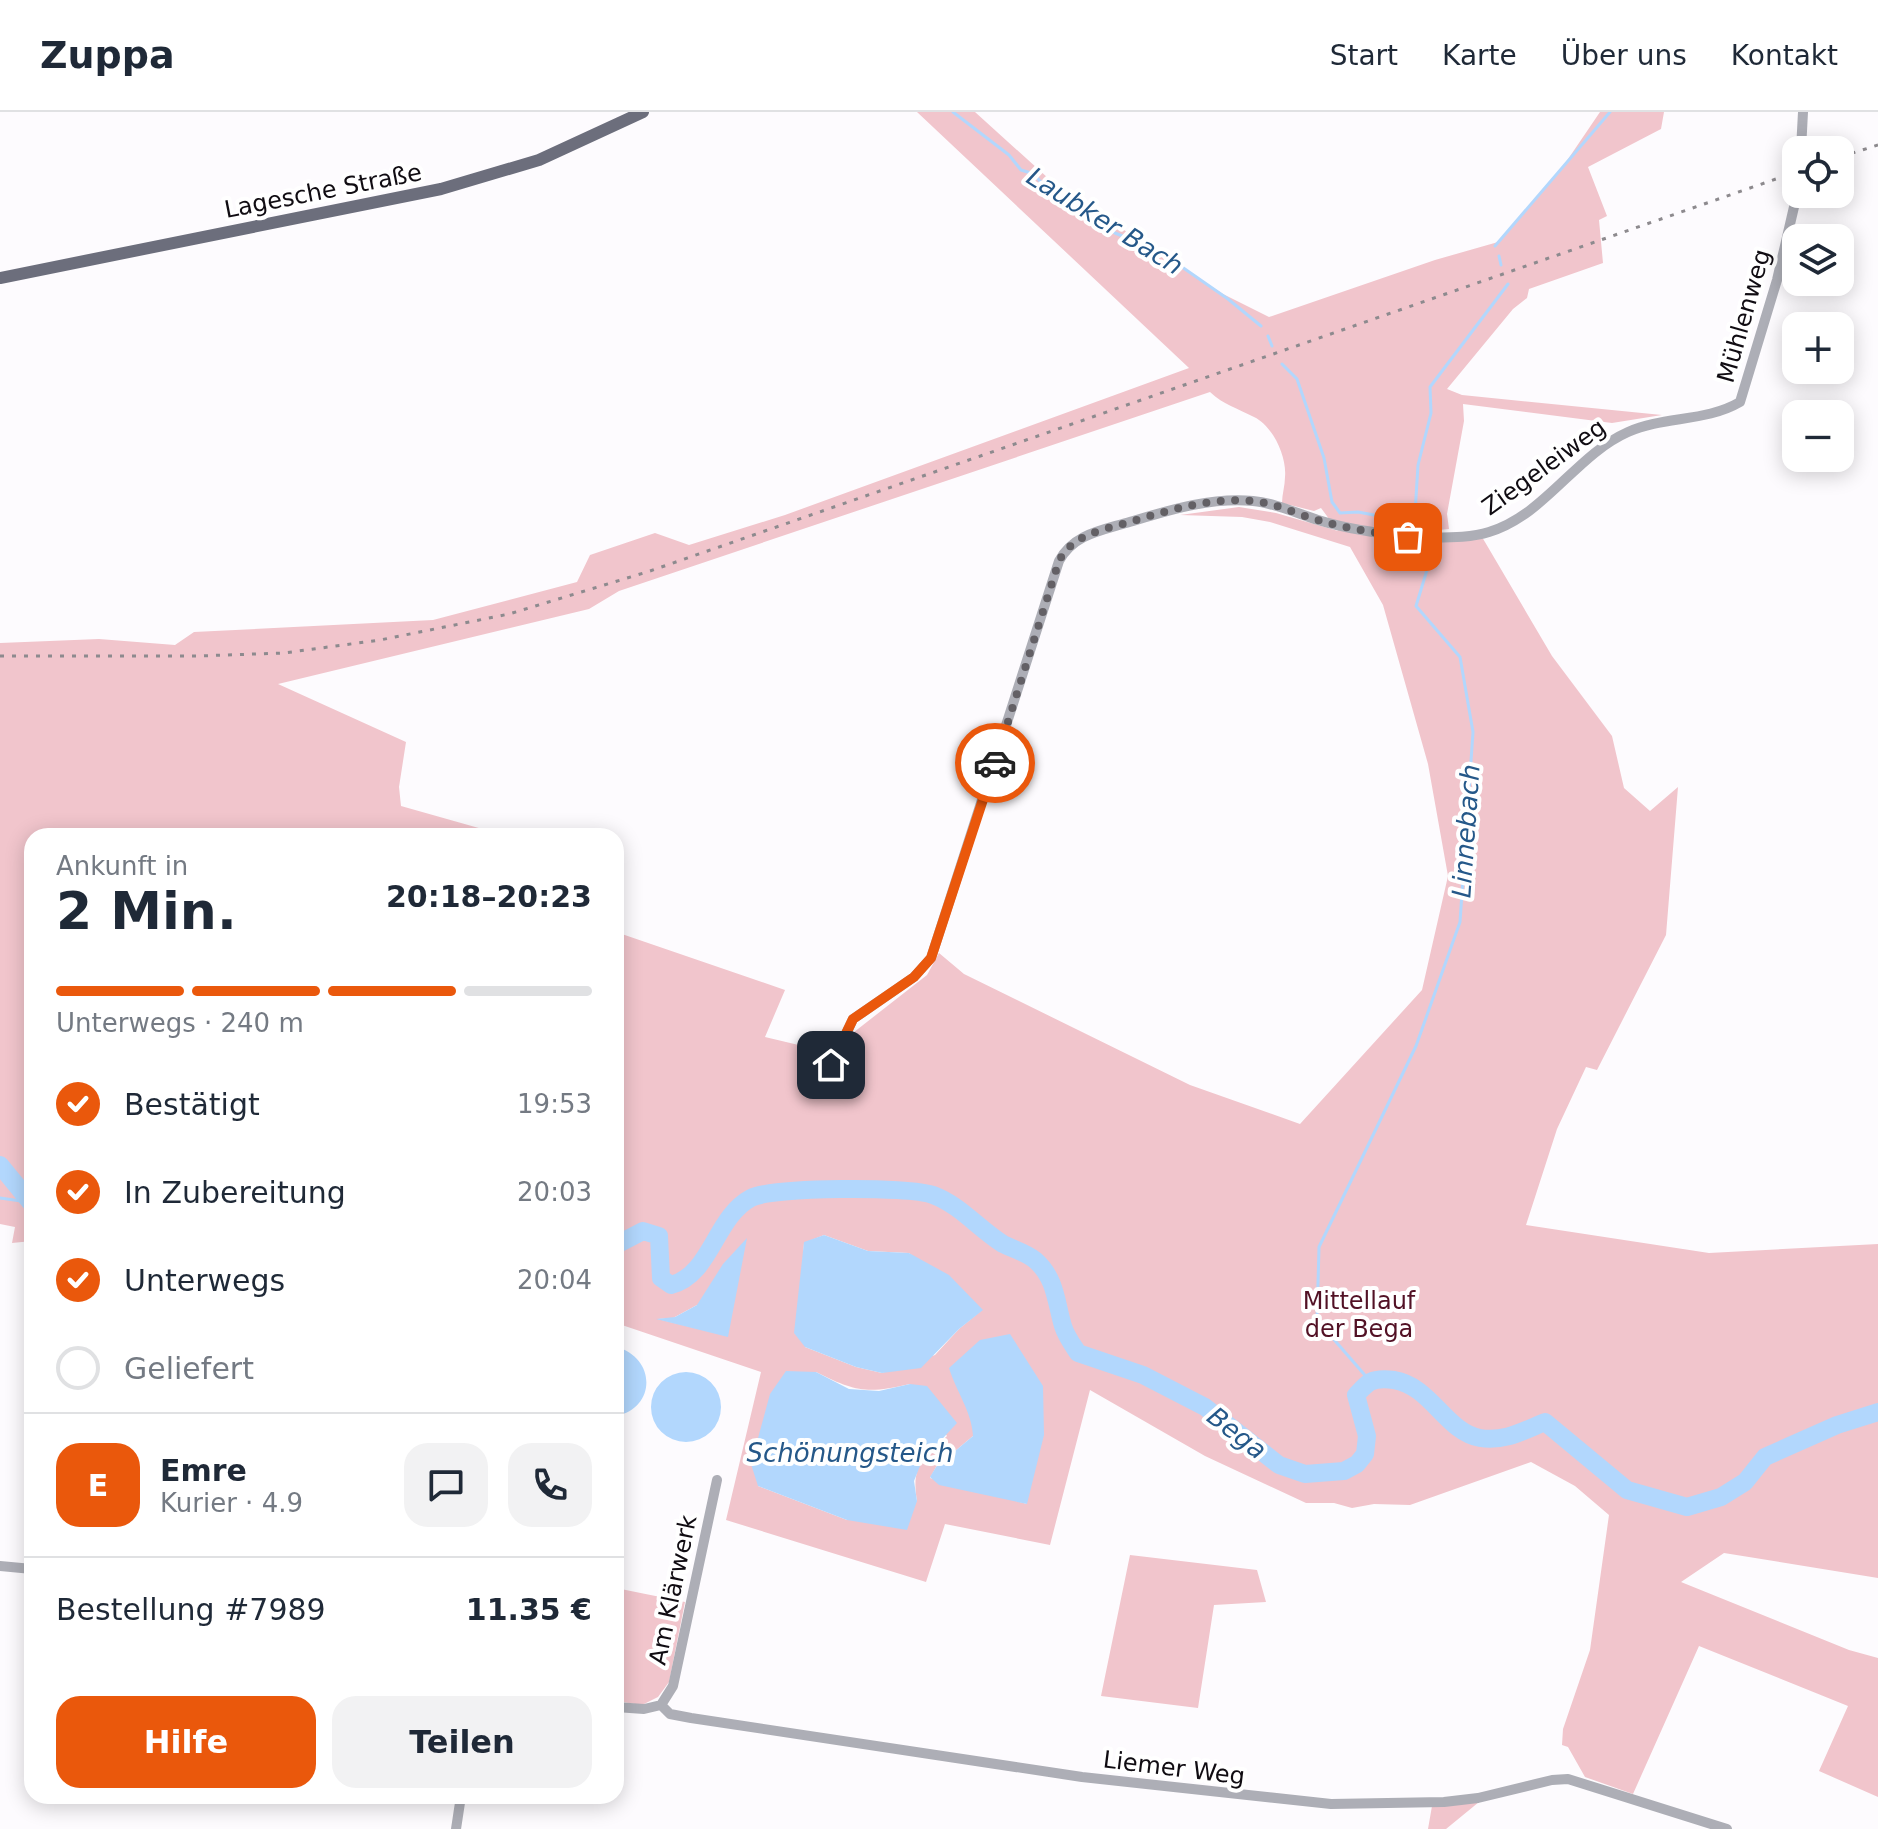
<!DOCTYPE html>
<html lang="de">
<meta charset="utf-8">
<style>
:root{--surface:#fff;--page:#f2f2f3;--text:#1f2937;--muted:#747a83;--line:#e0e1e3;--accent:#ea580c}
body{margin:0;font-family:"DejaVu Sans",sans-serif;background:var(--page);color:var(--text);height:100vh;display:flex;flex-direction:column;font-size:30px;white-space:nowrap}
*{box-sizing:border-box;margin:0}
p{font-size:26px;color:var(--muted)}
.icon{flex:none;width:44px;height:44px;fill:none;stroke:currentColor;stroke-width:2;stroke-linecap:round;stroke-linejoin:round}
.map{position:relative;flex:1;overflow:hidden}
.drawer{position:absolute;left:24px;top:716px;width:600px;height:976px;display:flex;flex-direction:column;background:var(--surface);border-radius:24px;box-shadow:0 4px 20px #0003}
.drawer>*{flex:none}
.tools{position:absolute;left:1782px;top:24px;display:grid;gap:16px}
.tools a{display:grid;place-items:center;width:72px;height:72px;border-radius:16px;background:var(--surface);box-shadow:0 4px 20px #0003;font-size:40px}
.pin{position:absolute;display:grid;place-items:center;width:68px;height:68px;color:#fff;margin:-34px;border-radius:16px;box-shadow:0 4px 12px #0006}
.courier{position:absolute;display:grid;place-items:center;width:80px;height:80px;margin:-40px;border:6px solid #ea580c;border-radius:50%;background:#fff;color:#222;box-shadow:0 2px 10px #0007}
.overview em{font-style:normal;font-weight:600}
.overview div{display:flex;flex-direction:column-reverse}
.overview{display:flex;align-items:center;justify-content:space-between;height:136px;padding:0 32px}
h1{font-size:52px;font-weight:600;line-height:60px}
.bar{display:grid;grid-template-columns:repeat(4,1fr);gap:12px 8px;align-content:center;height:96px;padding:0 32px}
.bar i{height:10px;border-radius:6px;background:var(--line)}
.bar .on{background:var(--accent)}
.bar p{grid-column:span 4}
.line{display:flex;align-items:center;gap:20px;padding:0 32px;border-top:2px solid var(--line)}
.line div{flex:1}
.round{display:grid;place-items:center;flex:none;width:84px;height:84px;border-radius:24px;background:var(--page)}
ol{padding:0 32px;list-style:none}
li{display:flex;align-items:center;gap:24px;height:88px}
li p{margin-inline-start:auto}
li .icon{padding:8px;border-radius:50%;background:var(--accent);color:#fff;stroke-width:4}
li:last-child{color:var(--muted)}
li i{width:44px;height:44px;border:4px solid var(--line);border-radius:50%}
.primary-button{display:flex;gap:16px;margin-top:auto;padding:16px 32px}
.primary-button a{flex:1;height:92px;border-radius:24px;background:var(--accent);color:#fff;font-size:32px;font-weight:600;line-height:92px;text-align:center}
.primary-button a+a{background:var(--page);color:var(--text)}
header{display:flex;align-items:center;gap:48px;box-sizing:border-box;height:112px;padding:0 40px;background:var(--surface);border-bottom:2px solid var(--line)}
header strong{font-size:38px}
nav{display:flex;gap:44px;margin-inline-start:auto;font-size:28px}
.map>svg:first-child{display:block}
.green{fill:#f1c5cc;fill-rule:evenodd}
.water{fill:#b2d7fd}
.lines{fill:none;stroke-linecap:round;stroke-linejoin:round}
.stream{stroke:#b2d7fd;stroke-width:3}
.river{stroke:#b2d7fd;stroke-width:18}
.minor{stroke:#adaeb6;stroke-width:10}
.major{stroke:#6c6e7c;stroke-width:12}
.rail{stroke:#8d8a8e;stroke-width:3;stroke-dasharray:4 8;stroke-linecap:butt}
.done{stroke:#636065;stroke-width:8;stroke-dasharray:0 14.4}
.route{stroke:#ea580c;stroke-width:10}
.labels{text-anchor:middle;stroke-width:8;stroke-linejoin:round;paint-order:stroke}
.street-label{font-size:24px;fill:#100c12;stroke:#fff}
.park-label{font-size:24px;fill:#521125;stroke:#fff}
.water-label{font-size:26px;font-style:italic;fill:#255889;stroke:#fff}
</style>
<header>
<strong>Zuppa</strong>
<nav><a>Start</a><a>Karte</a><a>Über uns</a><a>Kontakt</a></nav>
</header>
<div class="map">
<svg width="1878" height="1717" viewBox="0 0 1878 1717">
<rect width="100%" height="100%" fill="#fdfbfe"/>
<path class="green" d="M917,0H975L1059,76L1223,182L1269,205L1435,148L1498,130L1564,53L1600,0H1664L1661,17L1588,55L1607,104L1599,108L1603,151L1529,177L1527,186L1513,197L1447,277L1462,283L1662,303L1612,311L1463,292L1464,309L1447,402L1449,417L1419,420V430L1482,425L1552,544L1612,624L1624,676L1650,699L1678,675L1666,823L1597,958L1586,955L1557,1017L1526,1113L1709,1141L1878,1132V1466L1724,1441L1681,1470L1849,1538L1878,1546V1685L1819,1659L1848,1594L1699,1534L1633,1682L1585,1665L1568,1635L1562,1633L1563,1617L1590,1538L1609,1403L1575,1374L1531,1350L1410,1393L1374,1392L1352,1396L1334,1391H1306L1205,1344L1090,1278L1050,1433L945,1412L926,1470L726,1408L761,1260L616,1211V820L785,878L765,925L807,935L803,949L809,953L810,964L819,968L833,943L849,924L927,863L939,841L964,862L1190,973L1300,1012L1422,878L1448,764L1428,652L1383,493L1350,435L1270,410L1242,405L1180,403L1239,395L1276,401L1338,419L1321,396L1314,399L1282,391C1282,382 1285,374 1285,365C1287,345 1273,314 1254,305C1237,296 1224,293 1210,280L619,479L589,497L278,572L406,630L399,675L401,694L507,724H32V1129L12,1131L15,1115L0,1112V531L99,527L175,533L194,520L433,508L577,470L590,443L655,421L689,433L785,403L1189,256ZM824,1123L868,1139L909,1141L982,1198L959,1217L935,1243L882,1261L856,1255L805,1235L801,1173L804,1131ZM697,1193L728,1224L658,1207L673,1206ZM816,1260C856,1280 867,1282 910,1272L947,1324C923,1347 911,1353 917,1389L847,1408L758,1374ZM973,1310L1027,1392L930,1366L936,1355L973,1324Z
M1130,1443L1257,1458L1266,1490L1214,1493L1198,1596L1101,1584Z
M616,1476L685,1490L669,1570L658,1585L642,1593L616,1589Z
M1479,1690L1446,1717H1428L1432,1694Z"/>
<path class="water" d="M824,1123L868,1139L909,1141L949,1163L983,1198L959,1217L921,1256L882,1261L856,1255L805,1235L794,1221L804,1130Z
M747,1126L728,1225L656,1207L675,1205L697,1193L723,1152Z
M1010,1222L1043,1274L1044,1323L1027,1392L939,1373L930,1365L936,1355L973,1324C972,1300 956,1279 949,1256L980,1228Z
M616,1235C656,1245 657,1296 616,1304Z
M786,1259L816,1260L849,1277L879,1279L910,1272L927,1274L957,1311L922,1349L914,1369L917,1389L907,1418L847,1408L758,1374L751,1352L770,1282Z
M651 1295a35 35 0 1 1 70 0a35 35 0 1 1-70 0Z"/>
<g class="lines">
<path class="stream" d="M953,0L1009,43L1021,58L1034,62L1051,82L1061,86L1115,121L1159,139L1228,187L1261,214
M1495,134L1610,0
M1499,144L1501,153
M1268,224L1272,234
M1282,252L1297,267L1324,346L1332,390L1340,401L1358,400L1390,406L1395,414L1414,418
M0,1086L28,1090
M1370,1269L1317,1208L1319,1135L1416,934L1460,810L1473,620L1460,545L1416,494L1427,458L1410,433L1414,418L1418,353L1431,301L1430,275L1508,172"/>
<path class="river" d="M0,1053L32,1092
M616,1133L643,1119L659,1124L661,1166L671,1173C711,1163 715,1105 751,1086C772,1075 909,1074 933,1083C960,1093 979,1117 1003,1132C1013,1137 1027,1141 1035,1148C1056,1166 1056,1191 1063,1214C1066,1224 1072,1232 1078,1241L1143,1263L1205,1295L1279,1353L1305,1362L1344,1359L1357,1352L1365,1342L1367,1324L1356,1283C1360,1279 1365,1273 1370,1270C1376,1267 1387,1267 1394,1268C1431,1274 1446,1320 1480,1326C1504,1330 1523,1319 1545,1310L1627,1378L1687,1395L1721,1385L1745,1370L1765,1345L1837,1313L1878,1300"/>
<path class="minor" d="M1801,38L1803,0
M1416,426C1439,425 1467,427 1489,420C1545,403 1576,343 1628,320C1664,304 1706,310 1740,290L1777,168L1797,82
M831,953L853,907L914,865L931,846L1059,449C1073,423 1099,419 1126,411C1167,399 1209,385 1253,389C1275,391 1296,401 1318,408C1347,417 1378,421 1408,425
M0,1454L32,1457
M661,1593L670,1602L691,1606L1082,1665L1331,1692L1444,1690L1478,1686L1552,1668L1568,1667L1727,1717
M661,1593L673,1574L717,1368
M616,1595L644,1597L661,1593
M456,1717L461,1684"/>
<path class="major" d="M0,166L441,77L539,48L643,0"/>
<path class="rail" d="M1840,45L1878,33
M0,544H198L284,541L380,528L509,502L650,459L1796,60"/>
</g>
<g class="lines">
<path class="done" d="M995,651L1059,449C1073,423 1099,419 1126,411C1167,399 1209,385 1253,389C1275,391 1296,402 1318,408C1347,417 1378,421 1408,425"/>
<path class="route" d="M831,953L853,907L914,865L931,846L995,651"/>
</g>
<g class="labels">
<g class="street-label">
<text transform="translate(323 79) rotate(-11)" y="8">Lagesche Straße</text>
<text transform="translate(1744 204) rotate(-74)" y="8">Mühlenweg</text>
<text transform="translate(1544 355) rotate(-36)" y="8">Ziegeleiweg</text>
<text transform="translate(673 1478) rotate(-78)" y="8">Am Klärwerk</text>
<text transform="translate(1174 1656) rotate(7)" y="8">Liemer Weg</text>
</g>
<g class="park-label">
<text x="1359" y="1197">Mittellauf<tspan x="1359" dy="28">der Bega</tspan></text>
</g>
<g class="water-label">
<text transform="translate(1105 109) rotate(32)" y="9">Laubker Bach</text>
<text transform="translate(1466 719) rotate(-86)" y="9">Linnebach</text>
<text transform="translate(1237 1321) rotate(38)" y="9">Bega</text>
<text x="850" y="1350">Schönungsteich</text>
</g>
</g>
</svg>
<div class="tools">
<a><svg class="icon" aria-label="locate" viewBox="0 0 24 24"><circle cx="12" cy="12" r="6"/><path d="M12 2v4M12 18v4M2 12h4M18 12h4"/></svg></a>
<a><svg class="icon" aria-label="layers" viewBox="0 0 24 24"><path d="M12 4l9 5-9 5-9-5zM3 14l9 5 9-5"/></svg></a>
<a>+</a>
<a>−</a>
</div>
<div class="pin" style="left:1408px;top:425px;background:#ea580c"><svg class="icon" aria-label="bag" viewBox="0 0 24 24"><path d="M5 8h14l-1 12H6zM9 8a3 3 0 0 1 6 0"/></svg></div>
<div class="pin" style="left:831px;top:953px;background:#1f2937"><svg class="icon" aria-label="home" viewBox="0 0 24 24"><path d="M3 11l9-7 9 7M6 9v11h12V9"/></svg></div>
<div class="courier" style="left:995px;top:651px"><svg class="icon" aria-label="car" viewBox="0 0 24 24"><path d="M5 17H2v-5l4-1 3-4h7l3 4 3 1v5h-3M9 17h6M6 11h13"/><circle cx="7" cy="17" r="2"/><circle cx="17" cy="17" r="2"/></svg></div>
<section class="drawer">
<div class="overview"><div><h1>2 Min.</h1><p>Ankunft in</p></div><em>20:18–20:23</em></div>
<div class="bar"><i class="on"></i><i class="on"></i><i class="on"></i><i></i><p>Unterwegs · 240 m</p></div>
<ol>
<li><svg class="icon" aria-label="check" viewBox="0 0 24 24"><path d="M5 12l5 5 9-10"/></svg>Bestätigt<p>19:53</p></li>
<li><svg class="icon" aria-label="check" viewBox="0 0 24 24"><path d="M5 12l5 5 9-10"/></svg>In Zubereitung<p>20:03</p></li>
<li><svg class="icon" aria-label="check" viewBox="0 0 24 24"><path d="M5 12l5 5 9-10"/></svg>Unterwegs<p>20:04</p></li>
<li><i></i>Geliefert</li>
</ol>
<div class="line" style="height:144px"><b class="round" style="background:var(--accent);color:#fff">E</b><div><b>Emre</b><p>Kurier · 4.9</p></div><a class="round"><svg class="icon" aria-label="chat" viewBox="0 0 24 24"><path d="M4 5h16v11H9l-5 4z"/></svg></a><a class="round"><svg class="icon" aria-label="phone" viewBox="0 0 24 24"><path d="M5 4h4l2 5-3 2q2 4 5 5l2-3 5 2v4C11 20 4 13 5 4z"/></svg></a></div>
<div class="line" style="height:104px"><div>Bestellung #7989</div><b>11.35 €</b></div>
<div class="primary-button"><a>Hilfe</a><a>Teilen</a></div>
</section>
</div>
